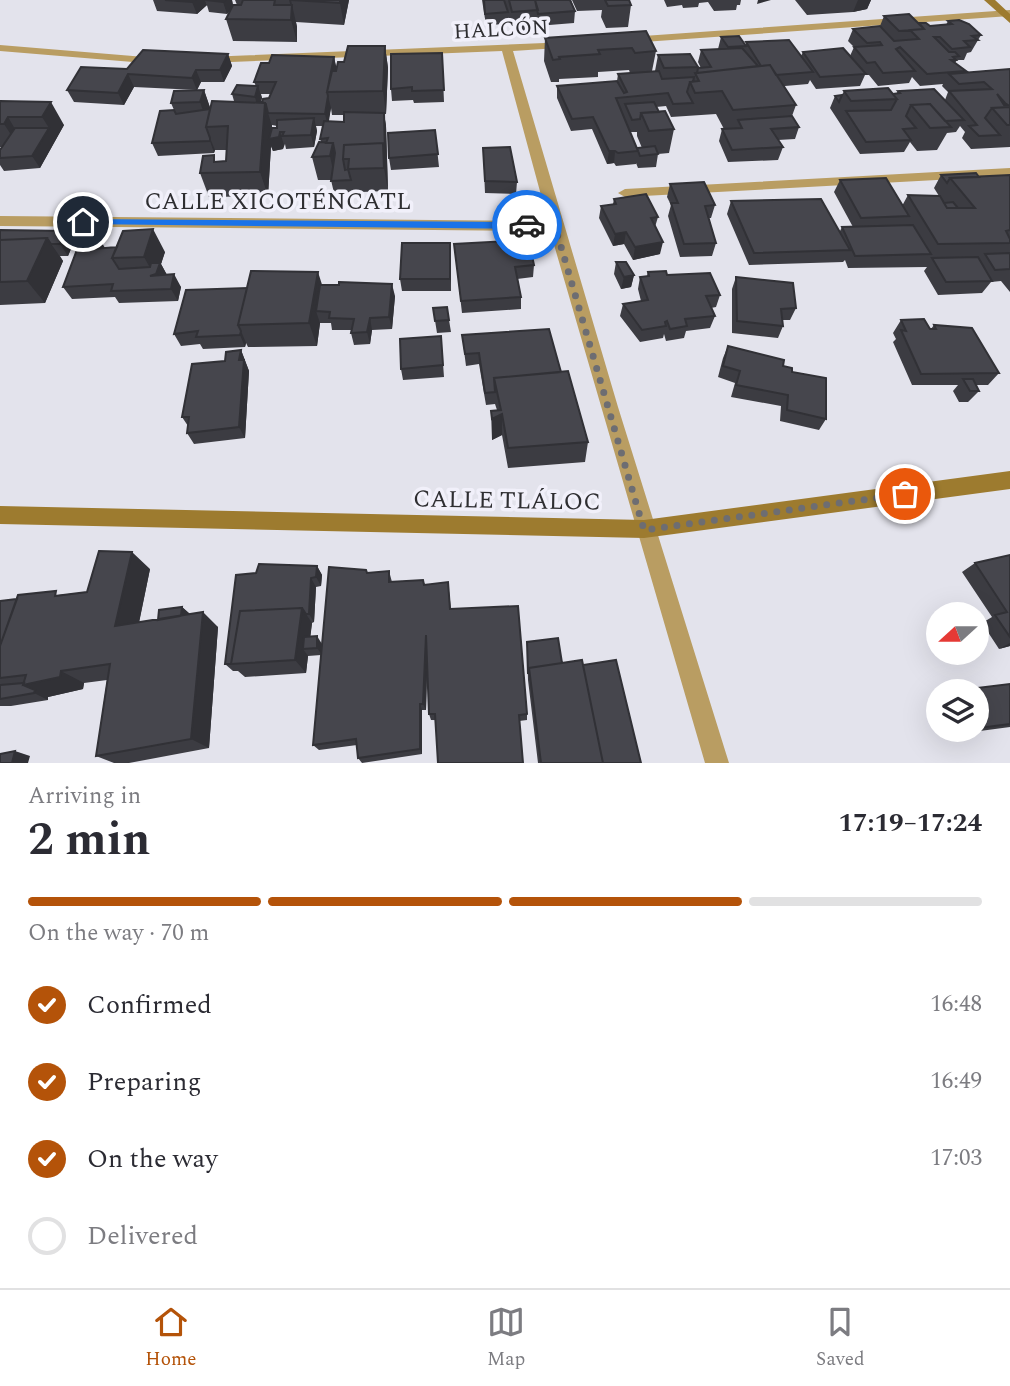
<!DOCTYPE html>
<meta charset="utf-8">
<style>
:root{--surface:#fff;--page:#f7f7f7;--text:#2b2b33;--muted:#7c7c81;--line:#e1e1e2;--accent:#b45309}
body{margin:0;font-family:Spectral,serif;background:var(--page);color:var(--text);height:100vh;display:flex;flex-direction:column;font-size:26px;white-space:nowrap}
*{box-sizing:border-box;margin:0}
p{font-size:23px;color:var(--muted)}
.icon{flex:none;width:38px;height:38px;fill:none;stroke:currentColor;stroke-width:2;stroke-linecap:round;stroke-linejoin:round}
.map{position:relative;height:763px;overflow:hidden}
.panel{display:flex;flex-direction:column;background:var(--surface);flex:1}
.panel>*{flex:none}
.needle{width:46px;rotate:249deg}
.buttons{position:absolute;left:926px;top:602px;display:grid;gap:14px}
.buttons a{display:grid;place-items:center;width:63px;height:63px;border-radius:50%;background:var(--surface);box-shadow:0 7px 28px #0002;font-size:35px}
.pin{position:absolute;display:grid;place-items:center;width:60px;height:60px;color:#fff;margin:-30px;border:4px solid #fff;border-radius:50%;box-shadow:0 2px 7px #0007}
.courier{position:absolute;display:grid;place-items:center;width:70px;height:70px;margin:-35px;border:5px solid #1a73e8;border-radius:50%;background:#fff;color:#222;box-shadow:0 2px 9px #0007}
.head em{font-style:normal;font-weight:700}
.head div{display:flex;flex-direction:column-reverse}
.head{display:flex;align-items:center;justify-content:space-between;height:119px;padding:0 28px}
h1{font-size:46px;font-weight:700;line-height:52px}
.bar{display:grid;grid-template-columns:repeat(4,1fr);gap:10px 7px;align-content:center;height:84px;padding:0 28px}
.bar i{height:9px;border-radius:5px;background:var(--line)}
.bar .active{background:var(--accent)}
.bar p{grid-column:span 4}
ol{padding:0 28px;list-style:none}
li{display:flex;align-items:center;gap:21px;height:77px}
li p{margin-inline-start:auto}
li .icon{padding:7px;border-radius:50%;background:var(--accent);color:#fff;stroke-width:4}
li:last-child{color:var(--muted)}
li i{width:38px;height:38px;border:4px solid var(--line);border-radius:50%}
.tab-bar{display:flex;justify-content:space-around;align-items:center;height:98px;border-top:2px solid var(--line);background:var(--surface);font-size:19px;color:var(--muted)}
.tab-bar a{display:grid;justify-items:center;gap:4px}
.tab-bar .active{color:var(--accent)}
.map>svg:first-child{display:block}
.lines{fill:none;stroke-linecap:round;stroke-linejoin:round}
.street{fill:#b99d62;fill-rule:evenodd}
.secondary{fill:#9d7b2f;fill-rule:evenodd}
.wall{fill:#3c3c42;fill-rule:evenodd}
.shaded-wall{fill:#313136}
.building{fill:#46464d;stroke:#313136;stroke-width:2;fill-rule:evenodd}
.route{fill:#1a73e8}
.done{stroke:#6d6d72;stroke-width:7;stroke-dasharray:0 12.6}
.labels{text-anchor:middle;stroke-width:7;stroke-linejoin:round;paint-order:stroke}
.far-street-label{font-size:21px;fill:#2e2e31;stroke:#f1f0fa}
.street-label{font-size:24px;fill:#2e2e31;stroke:#f1f0fa}
</style>
<div class="map">
<svg width="1010" height="763" viewBox="0 0 1010 763">
<rect width="100%" height="100%" fill="#e3e3ec"/>
<g class="lines">
<path class="street" d="M1010,10V16L629,43L623,40L629,37Z
M569,42L575,45L573,47L513,51L618,407L729,763H705L550,231L0,226V216L548,221L502,51L206,63L200,60L206,57Z
M0,45L157,58L163,61L157,64L0,51Z
M1010,168V176L625,197L618,193L625,189Z"/>
<path class="secondary" d="M984,0H995L1010,14V23Z
M1010,471V489L644,538L0,524V506L644,520Z"/>
</g>
<path class="wall" d="M153,0H232L233,5H237L235,0H349L344,25L296,22L297,27V42L233,41L226,19L231,10L227,14L209,12L206,2L207,5L197,14L157,11Z
M482,0H571L575,11L574,23L537,26V33L512,34L508,17V24L486,25Z
M572,0H629L631,5L628,27L606,28L601,17L602,10L577,11Z
M664,0H741L740,5H737L736,10L714,11L708,2L699,3L698,7L683,8L682,5L667,7Z
M795,0H871L867,9L853,12L807,15Z
M884,16L930,26L946,25L948,21L981,35L971,52L967,53L964,60H957L955,63L966,71L965,73L1010,69V147L971,149L962,138L965,132L960,126L956,132L947,133L937,150L917,151L910,142L904,152L860,154L830,108L835,96L842,95L844,91L893,94H896L898,91L945,100L948,92L942,86L943,84L920,86L912,77L909,83L878,86L869,75H865L860,86L816,89L810,80L808,84L785,86V88L796,105L792,116L799,127L795,139L778,140L783,147L778,160L728,162L719,141L722,129H724L716,114L671,117L666,106L656,107L659,112L674,129L669,153L658,154L656,167L638,168L636,163V164L616,166L614,163L607,164L592,129L571,131L557,98V86L617,81L618,74L630,73L629,70L598,72V77L559,79V82H551L544,61L545,38L646,31L656,51L652,71H655L658,55L698,67V68H701L698,62L701,50L718,49L721,37L746,45V42L801,56L803,52L850,56L854,47L848,41L853,29L880,26ZM630,132H637V136L642,148L637,149Z
M385,46L388,68L386,114H384L386,126L388,191L334,193L331,180H318L312,157L321,142L320,139L323,126H316L317,131L314,147L286,149L285,144L283,149L273,151L271,146L268,196L209,197L200,173L217,162L226,161V150H215L214,153L158,156L152,143L174,110L171,103L204,90L210,108L234,101L232,94L256,86L254,82L334,57L336,68L344,62ZM261,94H270L269,98L261,102L262,98ZM331,108L332,115H344V122H328ZM272,125L277,126V128L272,130Z
M442,53L444,102L414,103L413,100L392,101L391,89Z
M228,54L232,66L224,82H201L197,90L134,87L124,105L74,102L67,90L127,69Z
M0,101L64,125L40,168L4,171L0,165V150L2,147H0Z
M435,130L439,167L391,170L389,158Z
M483,148L517,182L516,194L485,193Z
M941,175L979,177L1010,175V292L1001,281L991,282L982,293L938,295L924,271L927,267L848,268L845,260L843,262L749,265L727,214L731,201L840,231L842,227H853L834,192L840,180L902,206L908,195L939,196L934,188Z
M670,184L715,205L711,218H709L716,243L712,256L680,257L668,216L671,205L667,197Z
M614,199L658,217L655,227L660,254L633,260L624,244L613,246L599,218L601,206L613,204Z
M0,230L73,244L68,256H60L63,261L45,303L0,305Z
M98,237L105,248L165,252L161,264L167,275L181,287L178,301L119,303L115,297L72,299L63,287Z
M450,243L451,291H402L400,279Z
M508,243L534,265L533,277L517,279L521,297V309L462,313L454,244Z
M616,262L634,275L631,287L621,289L614,274Z
M648,272L667,275L720,295L716,307L711,308L715,316L710,328L686,331L684,338L666,341L664,334L663,338L640,342L620,316L623,304L641,301L638,289L640,277L647,276Z
M736,277L796,308L790,320H783V326L778,338L732,333V289Z
M322,285L395,296L392,329L372,330L370,344L354,345L351,333L352,330H332L331,323H320L317,346L248,347L246,343L245,347L203,349L200,344L181,346L174,334Z
M433,308L449,320L451,332L437,333Z
M901,320L930,329H931L934,325L999,373L988,385H976L979,391L968,402H959L953,391L958,385H912L893,342L896,339L893,333Z
M462,335L561,372L588,442L585,462L508,468L502,435L492,440L491,411L497,410L495,404L486,405L479,364L466,366Z
M441,336L444,377L403,380L401,369Z
M728,346L783,366L792,372L826,419L819,430L780,421L781,406L731,397L735,383L718,377L723,358Z
M241,350L249,371L245,438L194,444L187,433L188,426L182,417L225,361Z
M1010,555V646L999,649L982,623L992,617L962,572L975,563Z
M317,566L322,575L321,586L316,587L314,622L312,623L310,637L322,644L368,573L389,571L392,582L423,580L425,585L448,582L451,609L527,714V720L519,721L431,720L429,714L427,669L426,710H422V754L362,763L358,758L357,745L319,750L313,745L321,655L308,656L306,673L245,677L238,671H233L225,664Z
M150,569L139,623L158,620L182,607L190,614L218,627L209,748L129,763H114L96,756L107,680L84,683L83,689L48,697V700L11,706H0V601L87,592Z
M527,642L562,663L583,665L641,763H538L528,680Z
M1010,684V727L965,733L963,730H976V691H959Z"/>
<path class="shaded-wall" d="M195,0H208L205,1L207,5L197,14L192,2Z
M225,0H232L233,6L227,14L223,2Z
M289,0H291L297,27V42L291,20L292,11Z
M340,0H349L344,25L340,3Z
M758,0H771L757,4Z
M858,0H871L867,9L853,12Z
M385,46L388,68L386,114L383,91Z
M228,54L232,66L224,82L220,70Z
M334,57L337,70L328,92Z
M196,70L201,82L197,90L192,78Z
M128,74L134,87L124,105L118,93Z
M258,86L262,98L258,109L255,97Z
M204,90L212,113L208,125L200,102Z
M328,96L331,108L328,127L325,114Z
M51,102L64,125L40,168L32,156L49,128L42,117Z
M265,103L272,126L271,138L280,132L284,145L283,149L273,151L271,146L268,196L260,172Z
M384,113L386,126L388,191L384,168L383,143Z
M8,117L22,141L19,147L4,124Z
M314,118L317,131L314,147L311,135Z
M210,138L215,150L214,153L210,141Z
M333,143L338,166L335,180L330,156Z
M609,151H615L614,163L607,164Z
M153,229L165,252L161,264L167,275L157,288L154,275L144,257Z
M65,231L73,244L68,256L60,244Z
M626,232L624,244L613,246L615,234Z
M98,237L106,250L95,249Z
M47,238L63,261L45,303L27,281Z
M663,242L660,254L633,260L635,247Z
M450,243L451,255V291L450,279Z
M318,272L325,294L316,311L320,323L317,346L309,323Z
M174,274L181,287L178,301L171,289Z
M634,275L631,287L621,289L624,277Z
M392,284L395,296L392,329L389,317Z
M370,318L372,330L370,344L367,332Z
M241,331L246,343L245,347L240,335Z
M241,350L249,371L245,438L239,427V360Z
M502,414V435L492,440V419Z
M132,552L150,569L135,641L115,626Z
M317,566L322,575L321,586L316,577Z
M311,578L316,587L314,622L309,614Z
M182,607L191,615L180,624Z
M302,608L312,623L309,649H303L308,656L306,673L295,660Z
M203,612L218,627L209,748L191,739Z
M426,635L428,643L426,710L423,704Z
M317,636L322,644V655L317,648Z
M1010,643V646L999,649Z
M61,671L84,683L83,689L48,697V700L34,693L23,685Z
M420,704L422,710V754L420,749Z
M15,751L30,756L28,763H12Z"/>
<path class="building" d="M165,0H195L192,2Z
M206,0H225L223,2Z
M243,0H275L274,5H292L291,20L226,19L233,5H241Z
M291,0H340V3Z
M484,0H504L508,12L485,14Z
M509,0H535L538,10L512,12Z
M535,0H570L575,11L538,14Z
M605,0H629L631,5L608,6Z
M909,14L924,29L899,31L884,16Z
M959,20L969,24L981,35L972,36L978,40L964,41L970,47L952,49L940,37H934L949,52H955L959,56L953,57L956,60H951L966,71L927,74L900,47L896,49L915,71L883,73L875,62L867,63L854,47L882,45L880,42L867,43L853,29L880,26L894,41L919,39L910,30L924,29L919,23H926L930,26L952,24L948,21Z
M646,31L656,51L635,53L632,48L598,50L600,54L559,57L560,59L553,60L545,38Z
M739,36L746,46L728,47L721,37Z
M789,40L813,72L776,75L770,65L761,66L746,42Z
M348,46H385L383,91L327,92L332,71H336L338,62H344Z
M742,48L758,66L697,73L698,68L711,67L701,50Z
M843,48L866,74L820,77L803,52Z
M143,50L228,54L220,70H196L192,78L128,74L118,93L67,90L81,67L127,69Z
M442,53L444,90L412,91V87L391,89V54Z
M690,54L698,67L664,68L658,55Z
M272,55L334,57L327,92L328,96L325,114L268,113L266,105V104L262,102L263,99L269,98L276,82H254L261,63H269Z
M770,65L796,105L733,110L722,91L695,93L690,82L699,81L695,73Z
M1010,69V107L992,108L985,118L1000,135L979,136L969,126L977,125L949,91L992,89L984,82L959,84L949,74ZM997,94L1005,103L1008,105H1004Z
M659,71L662,79L694,77L693,82H690L687,92L693,103L673,104L668,93L616,98L638,151L618,153L615,151H609L593,117L572,119L557,86L617,81L624,93L627,92L618,74Z
M237,85L258,86L255,97L232,94Z
M888,88L897,99L851,101L844,91Z
M934,89L964,120L945,121L930,104L911,105L906,116L916,128L903,129L911,140L866,142L846,111L891,110L897,99L893,94L900,93L898,91Z
M204,90L200,102L171,103L174,91Z
M842,95L839,102L835,96Z
M0,101L51,102L42,117H8L4,124H0Z
M212,101L265,103L260,172L200,173L203,156L214,155V162L226,161L228,126L206,127Z
M654,102L659,112L641,113L640,119L632,120L625,104Z
M930,104L951,127L930,128L911,105Z
M1010,107V125H1007L992,108Z
M210,109L206,127L210,138V141L152,143L160,111L174,110L176,114Z
M665,111L674,129L649,131L641,113Z
M344,112L384,113L385,153L383,143L344,145L343,159L345,170L348,169L351,180L331,181L335,153L333,143H326L328,138L320,139L324,121L344,122Z
M792,116L799,127L771,129L783,147L732,150L722,129L742,128L738,120Z
M314,118L311,135L282,136L284,132H280L279,137L269,139L272,128H277V120Z
M15,128H49L32,156L0,158V150Z
M435,130L438,154L389,158L388,133Z
M319,142L333,143L330,156L312,157Z
M383,143L384,168L348,169L349,159H343L344,145Z
M655,146L658,154L640,156L637,148Z
M510,147L517,182L485,181L483,148Z
M976,173L979,177L950,178L947,183L941,175Z
M1010,175V230L1006,231L1010,239V243L938,244L908,195L940,196L947,208H975L950,178Z
M886,178L909,216L861,218L840,180Z
M704,182L715,205L705,206L716,243L684,244L671,203H678L670,184Z
M646,194L658,217L651,218L663,242L635,247L626,232L615,234L601,206L616,204L614,199Z
M821,199L850,250L754,253L731,201Z
M953,202L958,208H947L944,203Z
M913,225L931,254L855,256L842,227Z
M153,229L144,257L112,258L123,231Z
M0,230L65,231L60,244H51L47,238L0,240Z
M98,237L95,249L117,247L112,258L119,269L150,267L151,263H160L156,274L150,276L174,274L171,289L111,291L113,284L63,287L81,239Z
M47,238L27,281L0,282V240Z
M508,241V243L529,242L534,265L515,267L521,297L461,301L454,244Z
M402,243H450V279H400Z
M1010,253V269L995,270L985,254Z
M978,257L992,281L946,282L932,258Z
M616,262H626L634,275L624,277Z
M251,271L318,272L309,323L238,325Z
M666,271L667,275L710,273L720,295L706,296L715,316L685,319L687,326L670,329L667,321L665,322L666,326L642,330L623,304L648,300L640,277L649,276L648,272Z
M736,277L793,283L796,308L781,309L783,326L737,321Z
M339,282L392,284L389,317L370,318L367,332L351,333L354,319L329,318L330,312L316,311L320,285H339Z
M247,288L238,325L241,331L240,335L196,337L198,331L174,334L186,290Z
M447,307L449,320L435,321L433,308Z
M924,319L930,329H936L934,325L972,328L999,373L921,374L901,330L906,331L901,320Z
M549,329L561,372L494,378L495,392L485,393L479,353L465,354L462,335Z
M441,336L443,365L401,369L400,339Z
M728,346L784,360L783,366L792,368V372L826,378V419L787,410L788,395L736,385L740,371L723,366Z
M241,350L239,360H244L239,427L187,433L189,417H182L192,364L225,361L226,352Z
M568,371L588,442L508,448L502,414L492,419L491,411L501,410L494,378Z
M963,379H973L979,391H970Z
M99,551L132,552L115,626L203,612L191,739L96,756L110,664L61,671L60,677L23,685L26,675L0,678V646L18,595L56,591L55,596L87,592Z
M1010,555V637L995,615L1007,612L975,563Z
M259,564L317,566L316,577L311,578L309,614H306L302,608L240,611L231,664H225L236,575L256,573Z
M329,567L366,570L367,573L389,571V582L423,580L424,585L448,582L450,609L518,606L527,714L519,715L523,763H438L435,714H429L426,635L423,704H420V749L358,758L356,739L313,745Z
M17,599L0,646V601Z
M182,607L181,616L158,620L159,610Z
M302,608L295,660L231,664L240,611Z
M317,636V648L303,649L304,637Z
M558,638L562,663L529,668L528,674L527,642Z
M582,660L603,763H541L529,668Z
M616,660L641,763H603L583,665Z
M24,683L23,685L35,690L34,693L0,699V685Z
M1010,684V724L979,728L976,723V691H962L961,690Z
M15,751L12,763H0V754Z"/>
<path class="route" d="M83,219L527,222L532,225L527,229L80,224L79,222Z"/>
<g class="lines">
<path class="done" d="M527,225L555,226L644,530L905,494"/>
</g>
<g class="labels">
<g class="far-street-label">
<text transform="translate(501 29) rotate(-3)" y="7">HALCÓN</text>
</g>
<g class="street-label">
<text x="278" y="209">CALLE XICOTÉNCATL</text>
<text transform="translate(507 500) rotate(1)" y="8">CALLE TLÁLOC</text>
</g>
</g>
</svg>
<div class="buttons">
<a><svg class="needle" viewBox="-14 -14 28 28"><path d="M0-13l5 13h-10z" fill="#e53935"/><path d="M0 13l5-13h-10z" fill="#7c7c81"/></svg></a>
<a><svg class="icon" aria-label="layers" viewBox="0 0 24 24"><path d="M12 4l9 5-9 5-9-5zM3 14l9 5 9-5"/></svg></a>
</div>
<div class="pin" style="left:905px;top:494px;background:#ea580c"><svg class="icon" aria-label="bag" viewBox="0 0 24 24"><path d="M5 8h14l-1 12H6zM9 8a3 3 0 0 1 6 0"/></svg></div>
<div class="pin" style="left:83px;top:222px;background:#1f2937"><svg class="icon" aria-label="home" viewBox="0 0 24 24"><path d="M3 11l9-7 9 7M6 9v11h12V9"/></svg></div>
<div class="courier" style="left:527px;top:225px"><svg class="icon" aria-label="car" viewBox="0 0 24 24"><path d="M5 17H2v-5l4-1 3-4h7l3 4 3 1v5h-3M9 17h6M6 11h13"/><circle cx="7" cy="17" r="2"/><circle cx="17" cy="17" r="2"/></svg></div>
</div>
<section class="panel">
<div class="head"><div><h1>2 min</h1><p>Arriving in</p></div><em>17:19–17:24</em></div>
<div class="bar"><i class="active"></i><i class="active"></i><i class="active"></i><i></i><p>On the way · 70 m</p></div>
<ol>
<li><svg class="icon" aria-label="check" viewBox="0 0 24 24"><path d="M5 12l5 5 9-10"/></svg>Confirmed<p>16:48</p></li>
<li><svg class="icon" aria-label="check" viewBox="0 0 24 24"><path d="M5 12l5 5 9-10"/></svg>Preparing<p>16:49</p></li>
<li><svg class="icon" aria-label="check" viewBox="0 0 24 24"><path d="M5 12l5 5 9-10"/></svg>On the way<p>17:03</p></li>
<li><i></i>Delivered</li>
</ol>
</section>
<nav class="tab-bar">
<a class="active"><svg class="icon" aria-label="home" viewBox="0 0 24 24"><path d="M3 11l9-7 9 7M6 9v11h12V9"/></svg>Home</a>
<a><svg class="icon" aria-label="map" viewBox="0 0 24 24"><path d="M3 6l6-2 6 2 6-2v14l-6 2-6-2-6 2zM9 4v14M15 6v14"/></svg>Map</a>
<a><svg class="icon" aria-label="saved" viewBox="0 0 24 24"><path d="M7 4h10v16l-5-4-5 4z"/></svg>Saved</a>
</nav>
